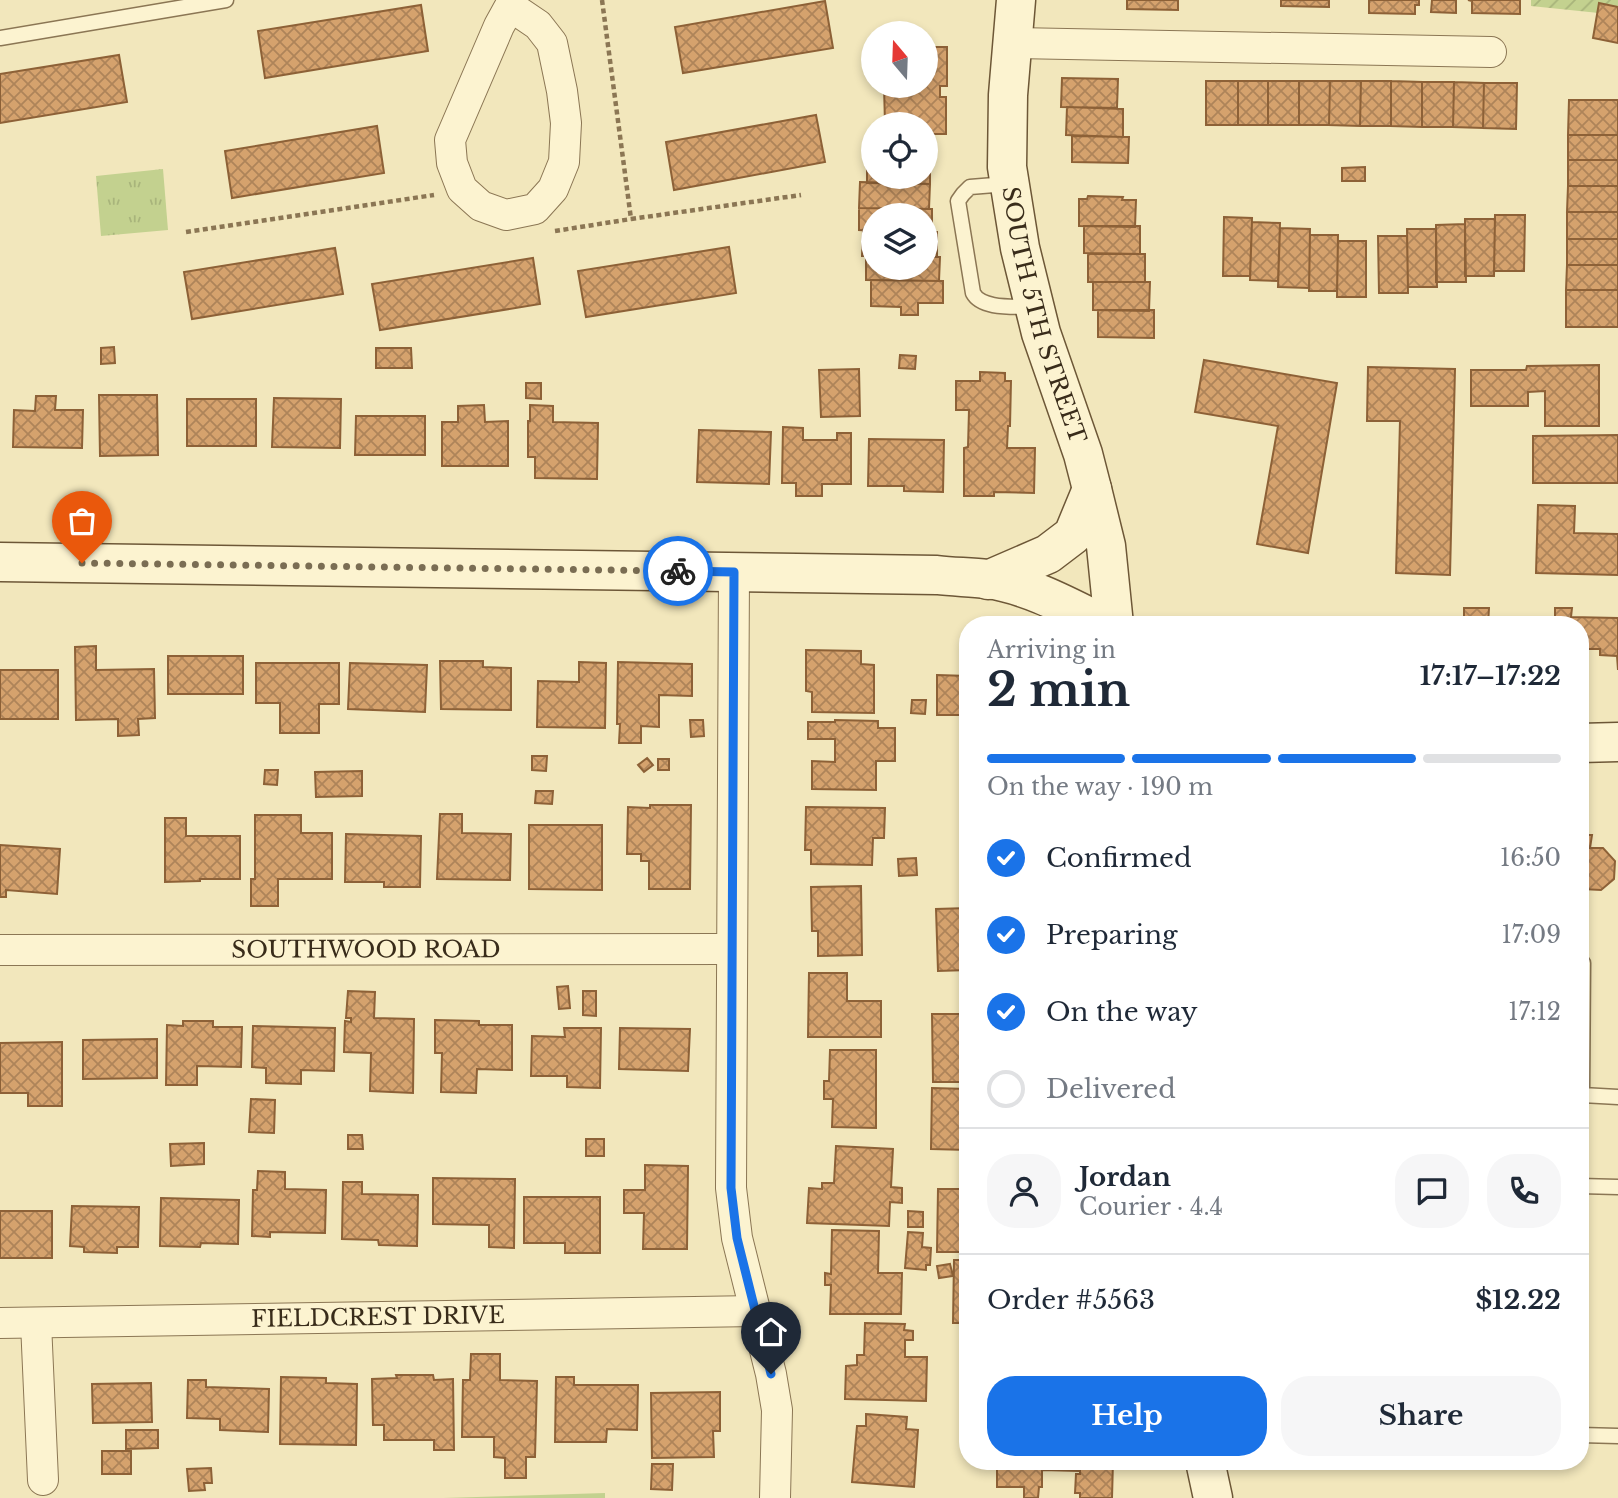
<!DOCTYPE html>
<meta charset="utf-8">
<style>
:root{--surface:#fff;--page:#f6f6f7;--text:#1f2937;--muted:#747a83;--line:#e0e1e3;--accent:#1a73e8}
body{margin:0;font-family:"Libre Baskerville",serif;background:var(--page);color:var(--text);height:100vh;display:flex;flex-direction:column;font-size:26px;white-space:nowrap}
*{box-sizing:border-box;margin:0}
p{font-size:23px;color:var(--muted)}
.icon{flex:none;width:38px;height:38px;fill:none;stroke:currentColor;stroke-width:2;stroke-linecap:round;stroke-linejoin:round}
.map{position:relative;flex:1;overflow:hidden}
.panel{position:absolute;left:959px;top:616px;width:630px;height:854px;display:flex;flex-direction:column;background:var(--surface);border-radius:28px;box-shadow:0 4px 10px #0003}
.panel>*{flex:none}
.needle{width:46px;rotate:341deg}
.buttons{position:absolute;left:861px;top:21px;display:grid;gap:14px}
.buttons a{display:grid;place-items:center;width:77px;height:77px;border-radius:50%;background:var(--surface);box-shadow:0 4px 10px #0003;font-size:35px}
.pin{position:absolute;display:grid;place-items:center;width:60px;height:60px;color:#fff;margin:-72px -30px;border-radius:50% 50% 50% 0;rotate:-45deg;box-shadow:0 0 7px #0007}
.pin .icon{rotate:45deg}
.courier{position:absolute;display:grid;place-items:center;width:70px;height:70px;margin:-35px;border:5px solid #1a73e8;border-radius:50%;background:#fff;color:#222;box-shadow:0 2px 9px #0007}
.head em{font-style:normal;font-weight:700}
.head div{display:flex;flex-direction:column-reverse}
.head{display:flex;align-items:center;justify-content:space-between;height:119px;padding:0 28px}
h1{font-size:46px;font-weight:700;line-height:52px}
.bar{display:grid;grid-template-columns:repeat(4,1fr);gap:10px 7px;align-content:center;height:84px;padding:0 28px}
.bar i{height:9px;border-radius:5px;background:var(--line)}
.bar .selected{background:var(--accent)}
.bar p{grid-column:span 4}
.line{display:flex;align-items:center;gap:18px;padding:0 28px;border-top:2px solid var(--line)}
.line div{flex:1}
.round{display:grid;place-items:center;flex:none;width:74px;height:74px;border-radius:28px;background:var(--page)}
ol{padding:0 28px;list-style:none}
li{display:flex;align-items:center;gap:21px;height:77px}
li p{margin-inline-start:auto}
li .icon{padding:7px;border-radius:50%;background:var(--accent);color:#fff;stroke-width:4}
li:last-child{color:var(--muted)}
li i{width:38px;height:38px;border:4px solid var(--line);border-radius:50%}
.cta{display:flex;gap:14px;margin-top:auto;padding:14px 28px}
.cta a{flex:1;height:80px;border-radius:28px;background:var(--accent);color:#fff;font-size:28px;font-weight:700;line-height:80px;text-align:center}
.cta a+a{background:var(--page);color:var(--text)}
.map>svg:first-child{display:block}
.forest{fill:url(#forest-crowns)}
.park{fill:url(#park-tufts)}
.garden{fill:url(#garden-furrows)}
.building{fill:url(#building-cross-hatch);stroke:#8d6137;stroke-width:2}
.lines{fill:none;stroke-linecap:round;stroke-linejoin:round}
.lane-casing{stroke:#8b7654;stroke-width:17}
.street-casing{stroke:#8b7654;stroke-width:32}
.secondary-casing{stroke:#6d5737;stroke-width:41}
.path{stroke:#8b7654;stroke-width:4.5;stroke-dasharray:5 3.5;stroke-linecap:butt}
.lane{stroke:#fcf3d0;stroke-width:14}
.street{stroke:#fcf3d0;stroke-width:30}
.secondary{stroke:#fcf3d0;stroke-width:38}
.done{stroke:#7a6d53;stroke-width:7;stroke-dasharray:0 12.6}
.route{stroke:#1a73e8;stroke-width:9}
.labels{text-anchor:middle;stroke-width:6;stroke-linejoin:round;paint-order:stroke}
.street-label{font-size:23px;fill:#392c1a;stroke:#f9f0cc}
</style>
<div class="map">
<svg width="1618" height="1498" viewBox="0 0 1618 1498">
<defs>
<pattern id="forest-crowns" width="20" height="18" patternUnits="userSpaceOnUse" patternTransform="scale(1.75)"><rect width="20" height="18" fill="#c3d18f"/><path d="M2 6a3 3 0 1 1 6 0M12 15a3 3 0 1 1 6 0" fill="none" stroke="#a8b47b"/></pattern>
<pattern id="park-tufts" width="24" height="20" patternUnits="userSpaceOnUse" patternTransform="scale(1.75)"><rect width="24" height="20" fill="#c3d18f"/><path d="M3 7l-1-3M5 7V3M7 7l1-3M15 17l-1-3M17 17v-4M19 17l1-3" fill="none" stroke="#a8b47b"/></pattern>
<pattern id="garden-furrows" width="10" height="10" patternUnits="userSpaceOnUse" patternTransform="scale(1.75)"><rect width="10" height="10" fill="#c3d18f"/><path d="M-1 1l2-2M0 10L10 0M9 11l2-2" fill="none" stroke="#a8b47b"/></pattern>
<pattern id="building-cross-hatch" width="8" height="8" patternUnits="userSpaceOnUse" patternTransform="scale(1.75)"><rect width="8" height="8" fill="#d5a26d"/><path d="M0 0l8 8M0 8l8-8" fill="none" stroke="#ae8459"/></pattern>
</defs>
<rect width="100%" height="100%" fill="#f2e7bc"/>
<path class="forest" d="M605,1493V1498H443Z"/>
<path class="park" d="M163,169L168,230L101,236L96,176Z"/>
<path class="garden" d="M1531,0H1618V15L1531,6Z"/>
<path class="building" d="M1127,0H1178V10L1127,9Z
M1281,0H1329V7L1281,6Z
M1369,0H1419V5H1415V14L1369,13Z
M1432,0H1456V13L1431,12Z
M1468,0H1520V14L1472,13V1Z
M825,1L833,48L683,73L675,27Z
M1599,3L1618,7V43L1593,38Z
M421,5L428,51L265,78L258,31Z
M926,47H947V86H940V97H946V134H926V124H885L884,86H926Z
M119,55L127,102L0,123V74Z
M1062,78L1118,79L1117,108L1061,107Z
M1206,81H1238V125H1206Z
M1238,81H1268V125H1238Z
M1268,81H1299V125H1268Z
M1299,81H1330L1329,125H1299Z
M1330,81H1361L1360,126L1329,125Z
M1361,81H1391V126H1360Z
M1391,81L1422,82V127L1391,126Z
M1422,82H1454L1453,127H1422Z
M1454,82L1484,83L1483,128L1453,127Z
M1484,83H1517L1516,129L1483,128Z
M1569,100H1618V135H1568Z
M1067,107L1123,109V137L1066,135Z
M816,115L825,162L674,190L666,142Z
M377,126L384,173L232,198L225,151Z
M1568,135H1618V160H1568Z
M1072,136L1129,137L1128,163L1072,162Z
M926,158H930V184L867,183V159L873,160V177H926Z
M1568,160H1618V186H1568Z
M1365,167V181H1342V168Z
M860,182L930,184L929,209L859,208Z
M1568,186H1618V212H1567Z
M1088,196L1123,197L1122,200H1136L1135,227L1079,226V199H1087Z
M859,208L932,209V232H926V215H873V231L859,230Z
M1567,212H1618V239H1567Z
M1495,215H1525L1524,271H1494Z
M1224,217L1252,218L1250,276H1223Z
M1465,219H1495L1494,276H1465Z
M1252,222L1280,223L1278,281L1250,280Z
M1465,224L1466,282H1436V225Z
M1084,226H1140V254L1084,253Z
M1280,228L1310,229L1309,288L1278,287Z
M1407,229H1436L1437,287H1408Z
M863,231H873V256H862Z
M926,232H937V257H926Z
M1310,235H1338L1337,291H1309Z
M1378,236H1407L1408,293H1379Z
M1567,239H1618V265H1567Z
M1338,241H1366V297H1337Z
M729,247L736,293L586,317L578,271Z
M335,248L343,294L192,319L184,272Z
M1088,254H1145V282H1088Z
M866,256H873V268H926V257H940L939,281L866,280Z
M533,258L540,304L380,330L372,284Z
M1567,265H1618V290H1566Z
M871,280L943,281V303H918V315H901V307L871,306Z
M1093,282H1150L1149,311L1093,310Z
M1566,290H1618V327H1566Z
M1098,310H1154V338L1098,337Z
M114,347L115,363L101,364V348Z
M376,348H411L412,368H376Z
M900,355L916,356L915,369L899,368Z
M1204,360L1337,383L1308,553L1257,544L1278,426L1195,412Z
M1599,365V426H1545V391L1528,392V406H1471V370H1526L1527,366Z
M1368,367L1455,369L1450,575L1396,573L1400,421H1367Z
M859,369L860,416L821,417L819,370Z
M980,372L1005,373V381H1011L1010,426H1008L1007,448H1035L1034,493L994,492V496H964V448L968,447L969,410H956V381H980Z
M526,383H541V399L526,398Z
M99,395H157L158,455L100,456Z
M36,396H56L55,410H83L82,448L13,447L14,410L35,411Z
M274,398L341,399L340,448L272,447Z
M187,399H256V446H187Z
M484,405L485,422L508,421V466H442V422H458V406Z
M530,405L553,406V422L598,423L597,479L535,478V457H528V421H530Z
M356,416H425V455H355Z
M783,427L803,428V440H837V433H851V484H822V496H796V483H782Z
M699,430L771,432L769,484L697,482Z
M1618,435V483H1533V436Z
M869,439L944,440L943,492L904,491V486H868Z
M1538,505L1575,506L1574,533L1618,534V575L1536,573Z
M1464,608H1489L1488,625H1505H1464Z
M1555,608H1572L1571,617L1618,618V670L1617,656L1600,655V649H1580V625H1555Z
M96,646V670L154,669L155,718L138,719L139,735L118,736V719L76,720L75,647Z
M806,650L861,651V664L874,665V713L812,712V692L806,691Z
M168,656H243V694H168Z
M440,661H483V667L511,668V710L441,709Z
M579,662L606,663L605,728L537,727L538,681L579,682Z
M618,662L692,664V696L659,695V727L641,726V743H619L620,724H617Z
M256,663H339V704H319V733H280V703H256Z
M350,663L427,665L425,712L348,709Z
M0,670H58V719H0Z
M937,675L968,676V715H937Z
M912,700H926L925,714L911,713Z
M690,720H703L704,736L691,737Z
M835,720L878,721V728H895V761H876V790L812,789V761L835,762V739H808V722H835Z
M532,756H547L546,771L532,770Z
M647,758L653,765L644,772L638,765Z
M658,759H669V770H658Z
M265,770H278L277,785L264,784Z
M362,771V796L316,797L315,772Z
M536,791H553L552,804L535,803Z
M650,805H691L690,889H649V861H641V854H627L628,807L650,808Z
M806,807L885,808L884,838H873L872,865L811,864V850H805Z
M440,814H462V833L511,834L510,880L437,879Z
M255,815H301V833H332V879H278V906H251V879H255Z
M165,818H186V836H240V879H200V881L165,882Z
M529,825H602V890L529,889Z
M1580,833L1581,835H1592L1590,848H1603L1615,861L1614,879L1601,890L1582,889V893H1580Z
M346,834L421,836L420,887H384V882H345Z
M0,845L60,849L57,894L6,890V897H0Z
M916,858L917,875L899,876L898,859Z
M861,886L862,955L818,956V931H812L811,887Z
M968,908V970L938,971L936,909Z
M809,973H847V1001H881V1037H808Z
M568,986L570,1008L559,1009L557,987Z
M348,991L375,992L374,1018L414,1019L413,1093L370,1091L371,1053L344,1052L345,1021L351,1022V1018H346Z
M583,991H596V1016L583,1015Z
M932,1014H968V1082H933Z
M435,1020L479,1021V1025H512V1070L477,1069L476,1093L441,1092L442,1053H435Z
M183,1021H213V1027H242L241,1067L197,1066V1085H166L167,1025L183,1026Z
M253,1026L335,1028L334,1071L301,1070V1084L266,1083V1068L252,1067Z
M564,1028H601L600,1088L567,1087V1076H531L532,1036L565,1037Z
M620,1028L690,1029L688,1071L619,1069Z
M157,1039V1078L83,1079V1040Z
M62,1042V1106H28V1093H0V1043Z
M830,1050H876V1128L832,1127L833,1099H824V1081H829Z
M932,1088L968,1089V1150L931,1149Z
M251,1099L275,1100L274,1133L249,1132Z
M348,1135H362L363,1149H348Z
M586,1139H604V1156H586Z
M204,1143V1164L171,1166L170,1144Z
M836,1146L893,1149L891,1187L902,1188V1203L890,1202L889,1226L807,1223L809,1188L822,1189V1183H834Z
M645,1165L688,1166L687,1249H643L644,1213H624V1190H645Z
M258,1171L285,1172V1189L326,1190L325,1233L270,1232V1237L252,1236L253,1190H257Z
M433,1178L515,1179L514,1248L489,1247V1225L433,1224Z
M343,1182H362V1194L418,1195L417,1246L379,1245L378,1240L342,1239Z
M938,1189H968V1252H937Z
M524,1197H600V1253H565V1243H524Z
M161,1198L239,1200L238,1244L201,1243L200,1247L160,1246Z
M72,1206L139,1207L138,1247H117V1253L84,1252V1247L70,1246Z
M0,1211H52V1258H0Z
M908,1211L923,1212V1227H908Z
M832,1230L879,1231L878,1273H902L901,1314H830L831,1285H825V1273L831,1274Z
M908,1232L923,1233L922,1247L931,1248L930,1265H926V1270L905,1268Z
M954,1260H968V1323H953Z
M950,1264L953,1276L939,1278L937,1266Z
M865,1323L905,1324L904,1330L913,1331V1340H905V1357H927L926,1401L845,1399L846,1366L857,1365V1355H864Z
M471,1354H500V1380L537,1381L535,1457H526V1478H505V1458L494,1457V1437H462L463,1380H470Z
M396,1375H433L434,1380L453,1379L454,1450H434V1440H384V1425H373L372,1379L397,1378Z
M281,1377L326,1378V1383L357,1384L356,1445L280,1444Z
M556,1377H574V1385H638L637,1430L607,1429L606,1442H555Z
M188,1380H206V1387L269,1389L268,1432L220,1430V1419L187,1418Z
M151,1383L152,1422L93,1423L92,1384Z
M720,1392V1431H713L714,1457L652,1458L651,1393Z
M866,1414L907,1417L906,1429L918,1430L914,1487L852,1482L857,1426H866Z
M126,1430H158V1448L126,1449Z
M102,1451H131V1474H102Z
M997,1461H1113L1112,1498H1080V1493H1075L1076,1474H1080V1471L1042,1470V1487H1039L1038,1498H1024V1487H997Z
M1484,1461H1505L1504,1468L1484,1467Z
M652,1464H673L672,1490L651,1489Z
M211,1468L212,1483H204L205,1490L189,1491L187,1469Z"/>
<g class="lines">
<g class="lane-casing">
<path id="lane" d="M0,38L226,0
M1007,184L970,187L963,194L958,201L973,293C982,310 1016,306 1033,307
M1583,963L1582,1095L1618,1097
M1580,1186L1618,1187
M1580,1435L1618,1436"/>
</g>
<g class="street-casing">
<g id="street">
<path d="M510,6L538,25L552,43L562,91L566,123L564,162L553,189L535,209L506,215L481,206L462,189L452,163L450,140L499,26Z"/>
<path d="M1012,43L1491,52"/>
<path d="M734,572L731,1188L737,1238L771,1374L777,1410L775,1498"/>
<path id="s1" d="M0,950L732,949"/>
<path id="s2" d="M0,1323L756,1311"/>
<path d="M36,1323L43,1480"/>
</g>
</g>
<g class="secondary-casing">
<g id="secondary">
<path id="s3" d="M1016,0L1008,95L1007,167L1020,248L1041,333L1083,454L1092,489L1106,546L1114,625"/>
<path d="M0,562L937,575C954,577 971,577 987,579C1029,585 1067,606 1105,625"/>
<path d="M988,580L1048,554L1073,535L1092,489"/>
<path d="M1580,743L1618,742"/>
<path d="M1205,1461L1213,1498"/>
</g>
</g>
<path class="path" d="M602,0L631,219L801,195
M555,231L631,219
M186,232L434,195"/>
<use href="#lane" class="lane"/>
<use href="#street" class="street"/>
<use href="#secondary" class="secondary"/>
</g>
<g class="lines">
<path class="done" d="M82,563L678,571"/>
<path class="route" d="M678,571L734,572L731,1188L737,1238L771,1374"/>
</g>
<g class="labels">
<g class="street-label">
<text dy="8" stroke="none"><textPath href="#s3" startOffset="320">SOUTH 5TH STREET</textPath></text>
<text dy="8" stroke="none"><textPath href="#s1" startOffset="366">SOUTHWOOD ROAD</textPath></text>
<text dy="8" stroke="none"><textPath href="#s2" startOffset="378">FIELDCREST DRIVE</textPath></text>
</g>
</g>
</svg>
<div class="buttons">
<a><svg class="needle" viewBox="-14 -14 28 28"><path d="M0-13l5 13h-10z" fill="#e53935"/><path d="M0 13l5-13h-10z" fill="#747a83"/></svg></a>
<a><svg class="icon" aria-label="locate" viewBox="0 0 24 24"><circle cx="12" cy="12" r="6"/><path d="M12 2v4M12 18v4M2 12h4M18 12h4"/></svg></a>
<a><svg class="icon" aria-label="layers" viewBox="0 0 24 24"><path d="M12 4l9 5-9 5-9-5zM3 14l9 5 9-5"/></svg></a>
</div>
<div class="pin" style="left:82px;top:563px;background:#ea580c"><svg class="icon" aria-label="bag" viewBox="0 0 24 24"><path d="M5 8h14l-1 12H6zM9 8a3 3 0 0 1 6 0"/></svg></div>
<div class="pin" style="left:771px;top:1374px;background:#1f2937"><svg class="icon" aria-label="home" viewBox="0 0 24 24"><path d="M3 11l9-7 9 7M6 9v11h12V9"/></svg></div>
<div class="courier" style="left:678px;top:571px"><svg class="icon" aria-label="bike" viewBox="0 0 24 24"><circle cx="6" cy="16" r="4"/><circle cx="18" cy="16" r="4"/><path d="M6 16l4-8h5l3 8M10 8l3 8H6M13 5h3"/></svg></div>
<section class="panel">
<div class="head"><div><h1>2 min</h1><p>Arriving in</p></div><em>17:17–17:22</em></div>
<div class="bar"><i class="selected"></i><i class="selected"></i><i class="selected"></i><i></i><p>On the way · 190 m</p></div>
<ol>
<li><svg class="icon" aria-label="check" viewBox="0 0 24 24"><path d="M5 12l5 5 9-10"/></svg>Confirmed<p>16:50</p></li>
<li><svg class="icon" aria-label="check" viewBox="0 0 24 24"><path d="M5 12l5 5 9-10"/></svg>Preparing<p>17:09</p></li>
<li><svg class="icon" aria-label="check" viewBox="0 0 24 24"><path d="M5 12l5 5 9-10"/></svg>On the way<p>17:12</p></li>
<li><i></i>Delivered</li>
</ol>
<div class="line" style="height:126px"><a class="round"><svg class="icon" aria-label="person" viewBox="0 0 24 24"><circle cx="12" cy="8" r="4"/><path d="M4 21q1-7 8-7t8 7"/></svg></a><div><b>Jordan</b><p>Courier · 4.4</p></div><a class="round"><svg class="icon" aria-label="chat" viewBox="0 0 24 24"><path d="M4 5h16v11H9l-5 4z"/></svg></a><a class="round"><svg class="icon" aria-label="phone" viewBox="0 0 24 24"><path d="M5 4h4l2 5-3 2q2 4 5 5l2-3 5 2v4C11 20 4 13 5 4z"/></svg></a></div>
<div class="line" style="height:91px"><div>Order #5563</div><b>$12.22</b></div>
<div class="cta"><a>Help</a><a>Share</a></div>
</section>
</div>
